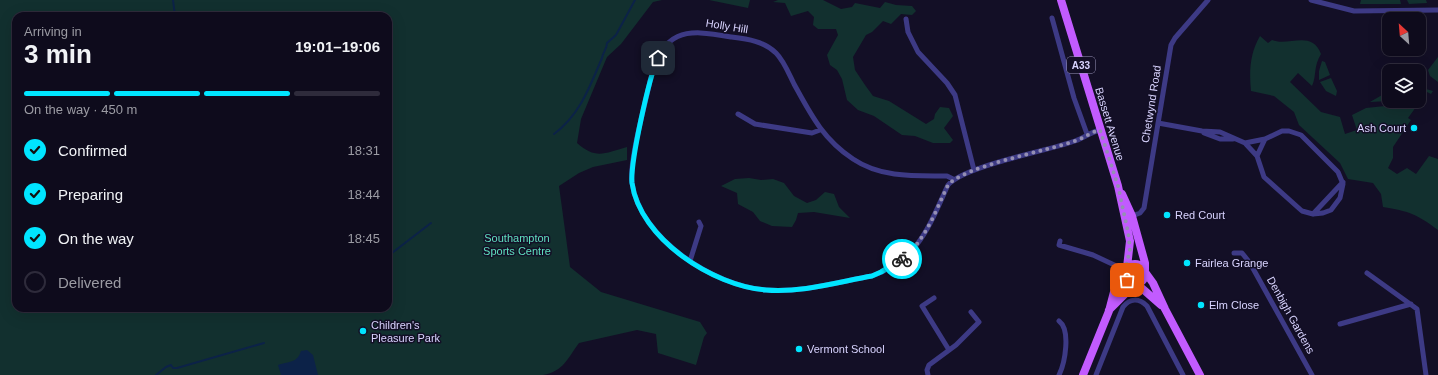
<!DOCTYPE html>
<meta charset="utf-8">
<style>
:root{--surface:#0e0b1c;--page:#1c1929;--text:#f1f3f6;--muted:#9b9ba3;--line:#2e2b3b;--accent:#00e5ff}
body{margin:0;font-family:Arial,sans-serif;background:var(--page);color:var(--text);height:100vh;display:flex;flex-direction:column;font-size:15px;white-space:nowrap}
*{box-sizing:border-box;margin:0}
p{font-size:13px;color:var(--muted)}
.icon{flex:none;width:22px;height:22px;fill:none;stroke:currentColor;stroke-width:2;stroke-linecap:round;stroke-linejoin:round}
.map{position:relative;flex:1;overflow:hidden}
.sheet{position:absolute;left:12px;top:12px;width:380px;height:300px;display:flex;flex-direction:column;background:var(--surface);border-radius:12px;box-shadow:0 4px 16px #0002,0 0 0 1px var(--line)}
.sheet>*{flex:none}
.needle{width:26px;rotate:334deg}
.buttons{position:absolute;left:1382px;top:12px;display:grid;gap:8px}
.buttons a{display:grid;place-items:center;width:44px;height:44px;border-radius:8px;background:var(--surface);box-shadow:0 4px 16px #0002,0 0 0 1px var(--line);font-size:20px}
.pin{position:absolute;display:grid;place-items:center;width:34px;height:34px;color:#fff;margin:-17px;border-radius:8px;box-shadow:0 2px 6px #0006}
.courier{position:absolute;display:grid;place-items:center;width:40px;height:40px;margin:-20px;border:3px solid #00e5ff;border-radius:50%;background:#fff;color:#222;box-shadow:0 1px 5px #0007}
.head em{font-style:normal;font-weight:700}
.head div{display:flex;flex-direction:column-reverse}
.head{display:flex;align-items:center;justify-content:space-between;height:68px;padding:0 12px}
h1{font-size:26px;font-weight:700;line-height:30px}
.bar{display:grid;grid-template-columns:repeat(4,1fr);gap:6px 4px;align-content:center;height:48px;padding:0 12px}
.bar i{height:5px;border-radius:3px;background:var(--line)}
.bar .current{background:var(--accent)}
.bar p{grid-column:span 4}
ol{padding:0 12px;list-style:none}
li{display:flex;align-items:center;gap:12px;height:44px}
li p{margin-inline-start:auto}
li .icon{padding:4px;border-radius:50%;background:var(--accent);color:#111;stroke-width:4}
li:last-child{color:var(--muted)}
li i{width:22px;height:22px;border:2px solid var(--line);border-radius:50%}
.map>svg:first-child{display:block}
.green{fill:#12302f;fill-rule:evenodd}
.water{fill:#0c2248}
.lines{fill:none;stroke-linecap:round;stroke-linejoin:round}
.stream{stroke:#0c2248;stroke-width:2}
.street{stroke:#3d3a85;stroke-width:5}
.primary{stroke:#c25bff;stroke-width:8}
.done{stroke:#948fb3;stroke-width:4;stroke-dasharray:0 7.2}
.route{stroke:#00e5ff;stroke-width:5}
.poi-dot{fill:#00e5ff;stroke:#130f26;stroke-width:1.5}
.labels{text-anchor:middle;stroke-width:3;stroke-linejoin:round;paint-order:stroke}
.shield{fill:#130f26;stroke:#9e99be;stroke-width:1}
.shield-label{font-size:10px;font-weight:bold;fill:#d9d4ff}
.street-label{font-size:11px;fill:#d9d4ff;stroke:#130f26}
.poi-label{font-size:11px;fill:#d9d4ff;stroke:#130f26;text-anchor:start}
.park-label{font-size:11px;fill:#5fe0c0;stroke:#130f26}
</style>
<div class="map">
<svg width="1438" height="375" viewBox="0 0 1438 375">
<rect width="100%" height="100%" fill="#130f26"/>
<path class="green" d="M0,0H662L653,2L621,44L607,57L581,119L577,143C596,160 605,153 627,147V160L593,167L579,173L559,186L570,267L601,292L700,322L707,333L704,337L696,365L658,353L656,334L637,330L579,343C567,359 564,371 543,375H0ZM16,16H388V308H16Z
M709,0H750L748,8Z
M778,0H823L841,9L852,7L855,3L880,8L885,2L896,5L912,6L916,11L912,15L901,14L891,24L883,21L872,32L866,35L853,57L855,70L865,85L873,96L889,101L926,124L934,119L935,114L940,107L949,108L953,116L944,128L953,140L950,143H933L915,136L902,135L874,116L858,110L847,100L842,79L837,70L830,65L827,55L838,35L836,29H818L813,25L814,17L808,11L791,16L785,3L773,2Z
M1361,0H1400L1401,4H1360Z
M1407,0H1426L1427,3L1409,4Z
M1260,36L1268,43L1272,40C1288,47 1312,29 1321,54C1313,67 1317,75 1312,86L1298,73L1290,82L1321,112L1340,117L1345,134L1357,130L1352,115L1366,108L1414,103L1419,101L1426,89L1433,91L1431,94L1427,92L1408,118L1411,120L1393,147V158L1388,168L1397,174L1407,168L1416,174L1429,156L1438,159V230C1417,214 1408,211 1383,207L1381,194L1373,183L1348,179L1340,163L1299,125L1294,112L1274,96L1251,91C1249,71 1250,53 1260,36Z
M1438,57V82L1430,76L1428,70Z
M1322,61L1325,62L1330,75L1319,80V71Z
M1331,78L1337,91L1336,96L1326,91L1320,82Z
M1389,91V101L1370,102Z
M749,178L761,180L773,179L784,183L794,196L807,203L816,200L825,192L834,194L839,207L850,218L814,212L798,213L796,220L792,227L772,226L760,221L753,212L738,204L737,193L721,186L735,179Z
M1129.5 274a5.5 5.5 0 1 1 11 0a5.5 5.5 0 1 1-11 0Z"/>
<path class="water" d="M307,350L313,355L318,375H281L278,365C290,361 297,363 301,351Z"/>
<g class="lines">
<path class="stream" d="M173,0L175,16
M554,134C580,115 590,86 602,58C603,52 607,49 607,43L616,35L635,0
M388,256L431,223
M156,375L166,367L171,365L173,368H177L264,343"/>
<path class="street" d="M1311,0L1354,11L1438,10
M1052,18L1074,98L1087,134
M906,19L908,32L918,52L947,83L955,95L974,170
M738,114L755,124L812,133L820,130
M1158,123L1202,131L1220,132L1245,143L1257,156L1264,177L1302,211L1313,214L1323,213L1331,210L1340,198L1343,184L1338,172L1301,135L1289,131H1282L1265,139L1245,143
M1204,133L1220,139H1233
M1257,156L1265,139
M953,179L947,176C915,176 881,178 853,159C823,139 811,115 794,84C789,74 784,61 776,53C764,41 747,39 731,37C684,28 663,30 650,81C645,106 629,160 632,183C640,239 714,286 766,290C801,293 838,282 872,276C919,259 929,226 948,185C964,166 1047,151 1075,141C1084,138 1091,132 1100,130
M1313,214L1343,182
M1132,216L1140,213L1144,208L1171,45L1175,38L1208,0
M1060,241L1059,245L1093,255L1125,270
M1234,253H1242L1250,263L1312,375
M690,261L701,226L699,222
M1367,273L1417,309L1426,375
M934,298L922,306L949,350
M1059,321C1071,330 1065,363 1059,375
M1340,324L1411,304
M928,375L927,370L929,365L956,345L979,322L971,312
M1096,375L1123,307C1130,298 1139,298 1147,306L1183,375"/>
<path class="primary" d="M1061,0L1118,186L1130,241L1127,267
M1122,194L1132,216L1145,263V270
M1125 274a10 10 0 1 1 20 0a10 10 0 1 1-20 0Z
M1145,272L1153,283L1165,309L1200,375
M1137,284L1161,305
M1109,310L1135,284
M1083,375L1109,311L1115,288L1124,275"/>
</g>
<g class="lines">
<path class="done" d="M902,259C926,240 935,212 948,185C964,166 1047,151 1075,141C1084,138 1091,132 1100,130L1118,186L1128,232L1130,249L1124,275L1127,280"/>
<path class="route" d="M658,58C649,77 630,163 632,183C640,239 713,286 766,290C801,293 838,282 872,276L881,272L902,259"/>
</g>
<g class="poi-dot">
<circle cx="1414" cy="128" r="4"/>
<circle cx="1167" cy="215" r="4"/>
<circle cx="1187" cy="263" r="4"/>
<circle cx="1201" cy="305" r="4"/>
<circle cx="363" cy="331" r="4"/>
<circle cx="799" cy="349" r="4"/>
</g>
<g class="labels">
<rect class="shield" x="1067" y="57" width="28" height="16" rx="3"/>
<g class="shield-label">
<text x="1081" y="69">A33</text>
</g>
<g class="street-label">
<text transform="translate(727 26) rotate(9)" y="4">Holly Hill</text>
<text transform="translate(1151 104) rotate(-81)" y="4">Chetwynd Road</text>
<text transform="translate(1110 124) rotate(73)" y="4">Bassett Avenue</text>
<text transform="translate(1291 315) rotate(61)" y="4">Denbigh Gardens</text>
</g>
<g class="poi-label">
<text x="1406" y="132" text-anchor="end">Ash Court</text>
<text x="1175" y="219">Red Court</text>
<text x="1195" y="267">Fairlea Grange</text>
<text x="1209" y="309">Elm Close</text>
<text x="371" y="329">Children's<tspan x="371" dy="13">Pleasure Park</tspan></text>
<text x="807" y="353">Vermont School</text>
</g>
<g class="park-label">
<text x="517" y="242">Southampton<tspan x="517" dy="13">Sports Centre</tspan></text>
</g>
</g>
</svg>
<div class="buttons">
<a><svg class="needle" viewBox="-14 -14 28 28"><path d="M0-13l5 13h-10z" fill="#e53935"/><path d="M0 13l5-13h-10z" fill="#9b9ba3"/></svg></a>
<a><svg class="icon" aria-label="layers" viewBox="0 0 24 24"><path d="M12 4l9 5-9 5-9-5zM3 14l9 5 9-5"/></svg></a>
</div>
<div class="pin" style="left:1127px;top:280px;background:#ea580c"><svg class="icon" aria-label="bag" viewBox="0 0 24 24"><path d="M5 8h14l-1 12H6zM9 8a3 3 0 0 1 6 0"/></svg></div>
<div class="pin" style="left:658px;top:58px;background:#1f2937"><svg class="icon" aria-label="home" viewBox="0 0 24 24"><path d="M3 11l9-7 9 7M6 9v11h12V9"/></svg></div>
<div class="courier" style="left:902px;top:259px"><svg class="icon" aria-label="bike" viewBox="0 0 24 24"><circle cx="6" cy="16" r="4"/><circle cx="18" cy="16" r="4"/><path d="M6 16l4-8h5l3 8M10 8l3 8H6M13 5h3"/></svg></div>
<section class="sheet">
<div class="head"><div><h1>3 min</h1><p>Arriving in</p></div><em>19:01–19:06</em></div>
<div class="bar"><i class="current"></i><i class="current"></i><i class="current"></i><i></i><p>On the way · 450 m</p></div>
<ol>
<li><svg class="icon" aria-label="check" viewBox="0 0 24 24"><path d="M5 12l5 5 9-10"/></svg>Confirmed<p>18:31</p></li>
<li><svg class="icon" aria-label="check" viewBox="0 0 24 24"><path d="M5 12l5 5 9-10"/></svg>Preparing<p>18:44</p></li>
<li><svg class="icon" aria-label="check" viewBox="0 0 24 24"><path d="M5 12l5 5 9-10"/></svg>On the way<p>18:45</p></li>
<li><i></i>Delivered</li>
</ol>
</section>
</div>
